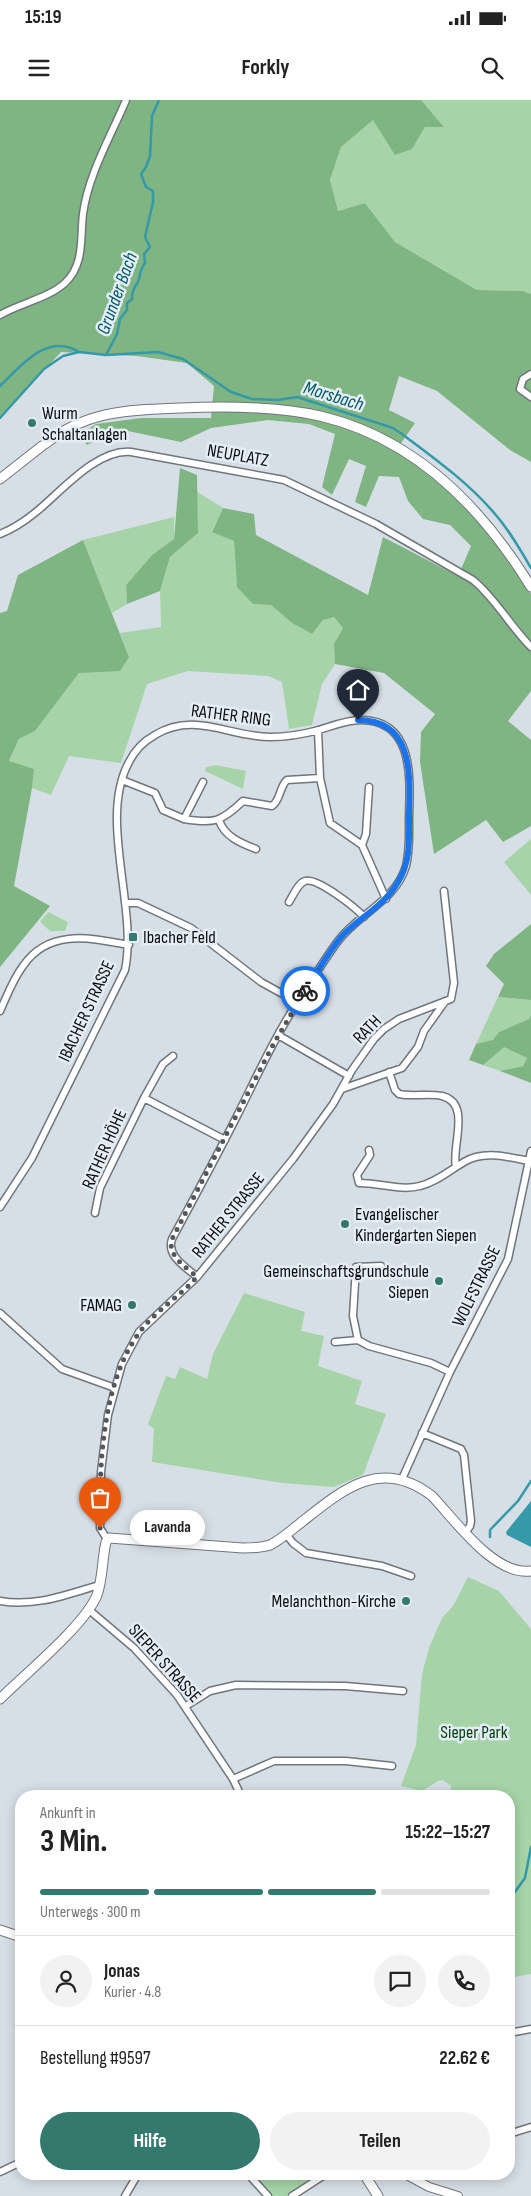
<!DOCTYPE html>
<html lang="de">
<meta charset="utf-8">
<style>
:root{--surface:#fff;--page:#f2f2f2;--text:#222;--muted:#767676;--line:#e0e0e0;--accent:#34796e}
body{margin:0;font-family:"Sofia Sans Condensed",sans-serif;background:var(--page);color:var(--text);height:100vh;display:flex;flex-direction:column;font-size:19px;white-space:nowrap}
*{box-sizing:border-box;margin:0}
p{font-size:16px;color:var(--muted)}
.icon{flex:none;width:28px;height:28px;fill:none;stroke:currentColor;stroke-width:2;stroke-linecap:round;stroke-linejoin:round}
.map{position:relative;flex:1;overflow:hidden}
.drawer{position:absolute;left:15px;top:1690px;width:500px;height:390px;display:flex;flex-direction:column;background:var(--surface);border-radius:20px;box-shadow:0 2px 12px #0003}
.drawer>*{flex:none}
.pin{position:absolute;display:grid;place-items:center;width:42px;height:42px;color:#fff;margin:-51px -21px;border-radius:50% 50% 50% 0;rotate:-45deg;box-shadow:0 0 5px #0007}
.pin .icon{rotate:45deg}
.courier{position:absolute;display:grid;place-items:center;width:50px;height:50px;margin:-25px;border:4px solid #1a73e8;border-radius:50%;background:#fff;color:#222;box-shadow:0 1px 6px #0007}
.bubble{position:absolute;height:35px;border-radius:18px;background:var(--surface);box-shadow:0 2px 12px #0003;font-size:16px;font-weight:700;line-height:35px;text-align:center}
.summary em{font-style:normal;font-weight:700}
.summary div{display:flex;flex-direction:column-reverse}
.summary{display:flex;align-items:center;justify-content:space-between;height:85px;padding:0 25px}
h1{font-size:32px;font-weight:700;line-height:38px}
.bar{display:grid;grid-template-columns:repeat(4,1fr);gap:8px 5px;align-content:center;height:60px;padding:0 25px}
.bar i{height:6px;border-radius:4px;background:var(--line)}
.bar .selected{background:var(--accent)}
.bar p{grid-column:span 4}
.line{display:flex;align-items:center;gap:12px;padding:0 25px;border-top:1px solid var(--line)}
.line div{flex:1}
.round{display:grid;place-items:center;flex:none;width:52px;height:52px;border-radius:26px;background:var(--page)}
.cta{display:flex;gap:10px;margin-top:auto;padding:10px 25px}
.cta a{flex:1;height:58px;border-radius:30px;background:var(--accent);color:#fff;font-size:20px;font-weight:700;line-height:58px;text-align:center}
.cta a+a{background:var(--page);color:var(--text)}
.status{display:flex;justify-content:space-between;align-items:center;height:35px;padding:0 25px;background:var(--surface);direction:ltr}
.status svg{height:14px;fill:currentColor}
header{display:flex;justify-content:space-between;align-items:center;height:65px;padding:0 25px;background:var(--surface);font-size:22px;font-weight:700}
.map>svg:first-child{display:block}
.green{fill:#a6d4a8}
.forest{fill:#7fb582}
.water{fill:#3599a7}
.lines{fill:none;stroke-linecap:round;stroke-linejoin:round}
.stream{stroke:#3599a7;stroke-width:2.5}
.minor-casing{stroke:#6f767c;stroke-width:9}
.tertiary-casing{stroke:#6f767c;stroke-width:10}
.secondary-casing{stroke:#6f767c;stroke-width:11}
.minor{stroke:#fff;stroke-width:6}
.tertiary{stroke:#fff;stroke-width:8}
.secondary{stroke:#fff;stroke-width:9}
.done{stroke:#52575b;stroke-width:5;stroke-dasharray:0 9}
.route{stroke:#1a73e8;stroke-width:6}
.poi-dot{fill:#34796e;stroke:#e4ecf4;stroke-width:2}
.labels{text-anchor:middle;stroke-width:5;stroke-linejoin:round;paint-order:stroke}
.poi-label{font-size:18px;fill:#0b0e10;stroke:#e4ecf4;text-anchor:start}
.street-label{font-size:18px;fill:#0b0e10;stroke:#e4ecf4}
.park-label{font-size:18px;fill:#074414;stroke:#e4ecf4}
.water-label{font-size:19px;font-style:italic;fill:#005964;stroke:#e4ecf4}
</style>
<div class="status"><b>15:19</b><svg viewBox="0 0 49 12"><path d="M0 12V9h3v3zM5 12V6h3v6zM10 12V3h3v9zM15 12V0h3v12zM26 1h20v11H26zM47 4h2v5h-2z"/></svg></div>
<header><svg class="icon" aria-label="menu" viewBox="0 0 24 24"><path d="M4 6h16M4 12h16M4 18h16"/></svg>Forkly<svg class="icon" aria-label="search" viewBox="0 0 24 24"><circle cx="10" cy="10" r="6"/><path d="M15 15l6 6"/></svg></header>
<div class="map">
<svg width="531" height="2096" viewBox="0 0 531 2096">
<rect width="100%" height="100%" fill="#d7dfe6"/>
<path class="green" d="M421,0H531V194L523,191L477,190L395,142L365,103L338,111L330,80L341,47L373,20L412,49L425,27H444Z
M196,391L223,408L212,431L234,441L237,487L271,505L292,523L312,534L323,520L334,517L343,528L334,545L335,564L322,584L312,625L289,629L282,582L268,576L188,571L147,584L121,663L69,656L51,695L32,688L33,669L9,662L19,639L35,631L79,573L129,557L120,533L161,527L160,491L170,457L198,433Z
M174,417V439L152,455L126,485L127,504L112,513L83,440Z
M216,665L246,671L243,689L205,671L206,667Z
M531,739V795L504,762Z
M48,812L68,822L65,831H50L40,822Z
M498,897L531,900V915L529,919L499,932L494,941L476,944Z
M503,946L527,958L523,966L500,971L483,965Z
M244,1193L305,1212L301,1231L324,1236L318,1266L362,1281L355,1304L386,1314L363,1375L334,1387L282,1383L152,1362L154,1329L148,1324L166,1276L175,1279L180,1267L207,1279L213,1254Z
M468,1477L499,1491L531,1529V1874L509,1878V1696H450L451,1686L443,1680L438,1681L422,1691L401,1686L416,1645L422,1574L429,1548L442,1518L453,1506Z
M252,2074H317L286,2096H271Z"/>
<path class="forest" d="M0,0H421L444,27H425L412,49L395,55L373,20L341,47L330,80L338,111L365,103L395,142L477,190L523,191L531,194V362L510,350L437,291L399,276L389,310L415,323L397,349L408,354L467,409L509,460L531,494V591L508,621L531,640V726L503,742L486,720L434,754L420,662L421,632L435,614L384,573L335,564L334,544L343,528L334,517L323,520L312,534L292,523L271,505L253,504L237,487L234,441L212,432L223,408L254,414L256,435L368,495L383,437L458,476L471,446L450,425L423,419L408,401L399,377L379,376L366,407L355,402L366,366L349,359L332,395L322,387L335,334L309,324L268,320L211,328L181,342L118,329L87,345L79,335L96,324L141,318H211L214,286L187,263L137,256L61,252L0,318Z
M180,368L197,375L198,433L170,457L160,491L127,504L126,485L152,455L174,439Z
M83,440L129,557L120,571L79,573L35,631L19,639L9,661L34,669L32,688L14,786L50,806L0,867V513L7,511L18,475Z
M531,824V900L498,897L504,884L486,866L494,854Z
M531,915V983L500,971L523,966L527,958L504,947L483,965L469,960L476,944L493,940L499,932L529,919Z"/>
<path class="water" d="M531,1401V1447L507,1435L506,1432Z"/>
<g class="lines">
<path class="stream" d="M106,255L117,234L120,219L127,210V203L132,199C132,186 137,187 139,179C141,172 140,169 145,163L144,154L150,147L145,137L153,102V91L146,87L141,74L146,67L150,56L152,16L159,0
M0,286C21,266 47,232 79,252
M0,318L44,269L63,256L79,252L106,255L158,252L183,259L231,292L252,299L278,300L297,297L393,328L402,334C434,358 469,383 495,414C509,430 520,449 531,468
M490,1437V1430L518,1401L531,1381
M509,1800L525,1778L531,1747"/>
<g class="minor-casing">
<path id="minor" d="M0,215C20,203 47,199 65,183C85,164 80,138 83,114C88,75 111,36 126,0
M531,274L523,279L520,289L531,297
M0,434C13,429 25,421 36,412C61,392 96,349 131,352L284,380L376,424L473,480C496,499 510,526 531,547
M320,678L330,723L362,745L386,799
M122,680L155,693L163,710L184,719L203,682
M184,719C214,724 221,722 243,701L272,706C281,700 279,687 287,680L320,678L318,630
M219,720C224,736 240,743 256,749
M362,745L366,734L369,687
M289,802C293,796 298,783 305,781C317,777 356,808 364,817
M125,803H138L191,828L261,882L297,902
M0,911C7,896 13,879 23,866C49,828 91,838 129,845
M278,935L349,976
M173,956L163,964L144,998L225,1040
M389,972L395,990L399,994C413,997 428,993 442,996C472,1003 451,1047 456,1067
M342,989L402,968L418,947L424,931L444,903
M369,1050L370,1055L357,1075L359,1083C379,1083 401,1091 420,1086C437,1082 450,1070 464,1062C484,1050 508,1057 529,1061
M0,1107L32,1058L125,870C138,807 98,719 129,662C135,650 144,641 155,635C194,611 230,637 270,637C286,637 304,634 319,630C332,626 346,620 361,620C415,620 410,680 409,717C409,733 410,750 406,766C395,802 359,813 338,841C324,860 312,880 299,900C275,936 257,976 238,1014C217,1056 194,1098 172,1139C166,1156 186,1167 197,1177
M95,1113L100,1088L144,998
M0,1213L62,1269L115,1288
M358,1240L353,1216L356,1167L381,1166
M335,1242L358,1240L369,1246L431,1263L450,1272
M422,1333L461,1349L464,1355L471,1421L470,1426L466,1432
M402,1379L450,1272L508,1159L531,1051
M286,1434L293,1443L306,1453L382,1466L411,1476
M107,1439L100,1428L101,1372L108,1315L122,1264L139,1232L197,1177L293,1059L333,1004L352,970L374,939L384,929L399,919L451,899L454,883L444,791
M0,1501C35,1507 66,1495 99,1485
M88,1509L134,1548L177,1595L233,1679L241,1696
M186,1606L210,1591L236,1585L345,1586L403,1591
M233,1679L274,1661H346L392,1666
M509,1933L531,1929
M509,2034L531,2027
M0,2072L21,2062
M248,2074L268,2096
M125,2096L138,2074
M292,2096L326,2074"/>
</g>
<g class="tertiary-casing">
<path id="tertiary" d="M405,2074L429,2087L458,2096"/>
</g>
<g class="secondary-casing">
<path id="secondary" d="M45,344C87,310 130,310 181,308C226,306 276,306 320,316C414,338 482,407 531,487
M0,379L42,346
M0,1599C25,1574 85,1525 97,1495C103,1478 102,1459 106,1442L109,1438L243,1448C252,1448 261,1448 270,1445C280,1440 289,1432 298,1425C340,1392 379,1355 432,1396C455,1420 494,1476 531,1471
M0,1830L21,1837
M364,2074L378,2096"/>
</g>
<use href="#minor" class="minor"/>
<use href="#tertiary" class="tertiary"/>
<use href="#secondary" class="secondary"/>
</g>
<g class="lines">
<path class="done" d="M100,1428C99,1367 102,1283 139,1233C155,1211 179,1197 197,1177C186,1167 167,1156 172,1139L274,943L305,891"/>
<path class="route" d="M305,891C318,872 329,850 344,834C362,816 385,805 398,782C411,762 409,738 409,715C410,675 414,620 358,620"/>
</g>
<g class="poi-dot">
<circle cx="32" cy="323" r="5"/>
<rect x="128" y="832" width="10" height="10" rx="2.5"/>
<circle cx="345" cy="1124" r="5"/>
<circle cx="439" cy="1181" r="5"/>
<circle cx="132" cy="1205" r="5"/>
<circle cx="406" cy="1501" r="5"/>
</g>
<g class="labels">
<g class="poi-label">
<text x="42" y="319">Wurm<tspan x="42" dy="21">Schaltanlagen</tspan></text>
<text x="143" y="843">Ibacher Feld</text>
<text x="355" y="1120">Evangelischer<tspan x="355" dy="21">Kindergarten Siepen</tspan></text>
<text x="429" y="1177" text-anchor="end">Gemeinschaftsgrundschule<tspan x="429" dy="21">Siepen</tspan></text>
<text x="122" y="1211" text-anchor="end">FAMAG</text>
<text x="396" y="1507" text-anchor="end">Melanchthon-Kirche</text>
</g>
<g class="street-label">
<text transform="translate(238 355) rotate(10)" y="6">NEUPLATZ</text>
<text transform="translate(231 615) rotate(7)" y="6">RATHER RING</text>
<text transform="translate(86 911) rotate(-65)" y="6">IBACHER STRASSE</text>
<text transform="translate(367 929) rotate(-46)" y="6">RATH</text>
<text transform="translate(104 1049) rotate(-66)" y="6">RATHER HÖHE</text>
<text transform="translate(228 1115) rotate(-51)" y="6">RATHER STRASSE</text>
<text transform="translate(476 1186) rotate(-64)" y="6">WOLFSTRASSE</text>
<text transform="translate(165 1563) rotate(48)" y="6">SIEPER STRASSE</text>
</g>
<g class="park-label">
<text x="474" y="1638">Sieper Park</text>
</g>
<g class="water-label">
<text transform="translate(116 193) rotate(-70)" y="7">Grunder Bach</text>
<text transform="translate(334 295) rotate(17)" y="7">Morsbach</text>
</g>
</g>
</svg>
<div class="pin" style="left:100px;top:1428px;background:#ea580c"><svg class="icon" aria-label="bag" viewBox="0 0 24 24"><path d="M5 8h14l-1 12H6zM9 8a3 3 0 0 1 6 0"/></svg></div>
<div class="pin" style="left:358px;top:620px;background:#1f2937"><svg class="icon" aria-label="home" viewBox="0 0 24 24"><path d="M3 11l9-7 9 7M6 9v11h12V9"/></svg></div>
<div class="courier" style="left:305px;top:891px"><svg class="icon" aria-label="bike" viewBox="0 0 24 24"><circle cx="6" cy="16" r="4"/><circle cx="18" cy="16" r="4"/><path d="M6 16l4-8h5l3 8M10 8l3 8H6M13 5h3"/></svg></div>
<div class="bubble" style="left:130px;top:1410px;width:75px">Lavanda</div>
<section class="drawer">
<div class="summary"><div><h1>3 Min.</h1><p>Ankunft in</p></div><em>15:22–15:27</em></div>
<div class="bar"><i class="selected"></i><i class="selected"></i><i class="selected"></i><i></i><p>Unterwegs · 300 m</p></div>
<div class="line" style="height:90px"><a class="round"><svg class="icon" aria-label="person" viewBox="0 0 24 24"><circle cx="12" cy="8" r="4"/><path d="M4 21q1-7 8-7t8 7"/></svg></a><div><b>Jonas</b><p>Kurier · 4.8</p></div><a class="round"><svg class="icon" aria-label="chat" viewBox="0 0 24 24"><path d="M4 5h16v11H9l-5 4z"/></svg></a><a class="round"><svg class="icon" aria-label="phone" viewBox="0 0 24 24"><path d="M5 4h4l2 5-3 2q2 4 5 5l2-3 5 2v4C11 20 4 13 5 4z"/></svg></a></div>
<div class="line" style="height:65px"><div>Bestellung #9597</div><b>22.62 €</b></div>
<div class="cta"><a>Hilfe</a><a>Teilen</a></div>
</section>
</div>
